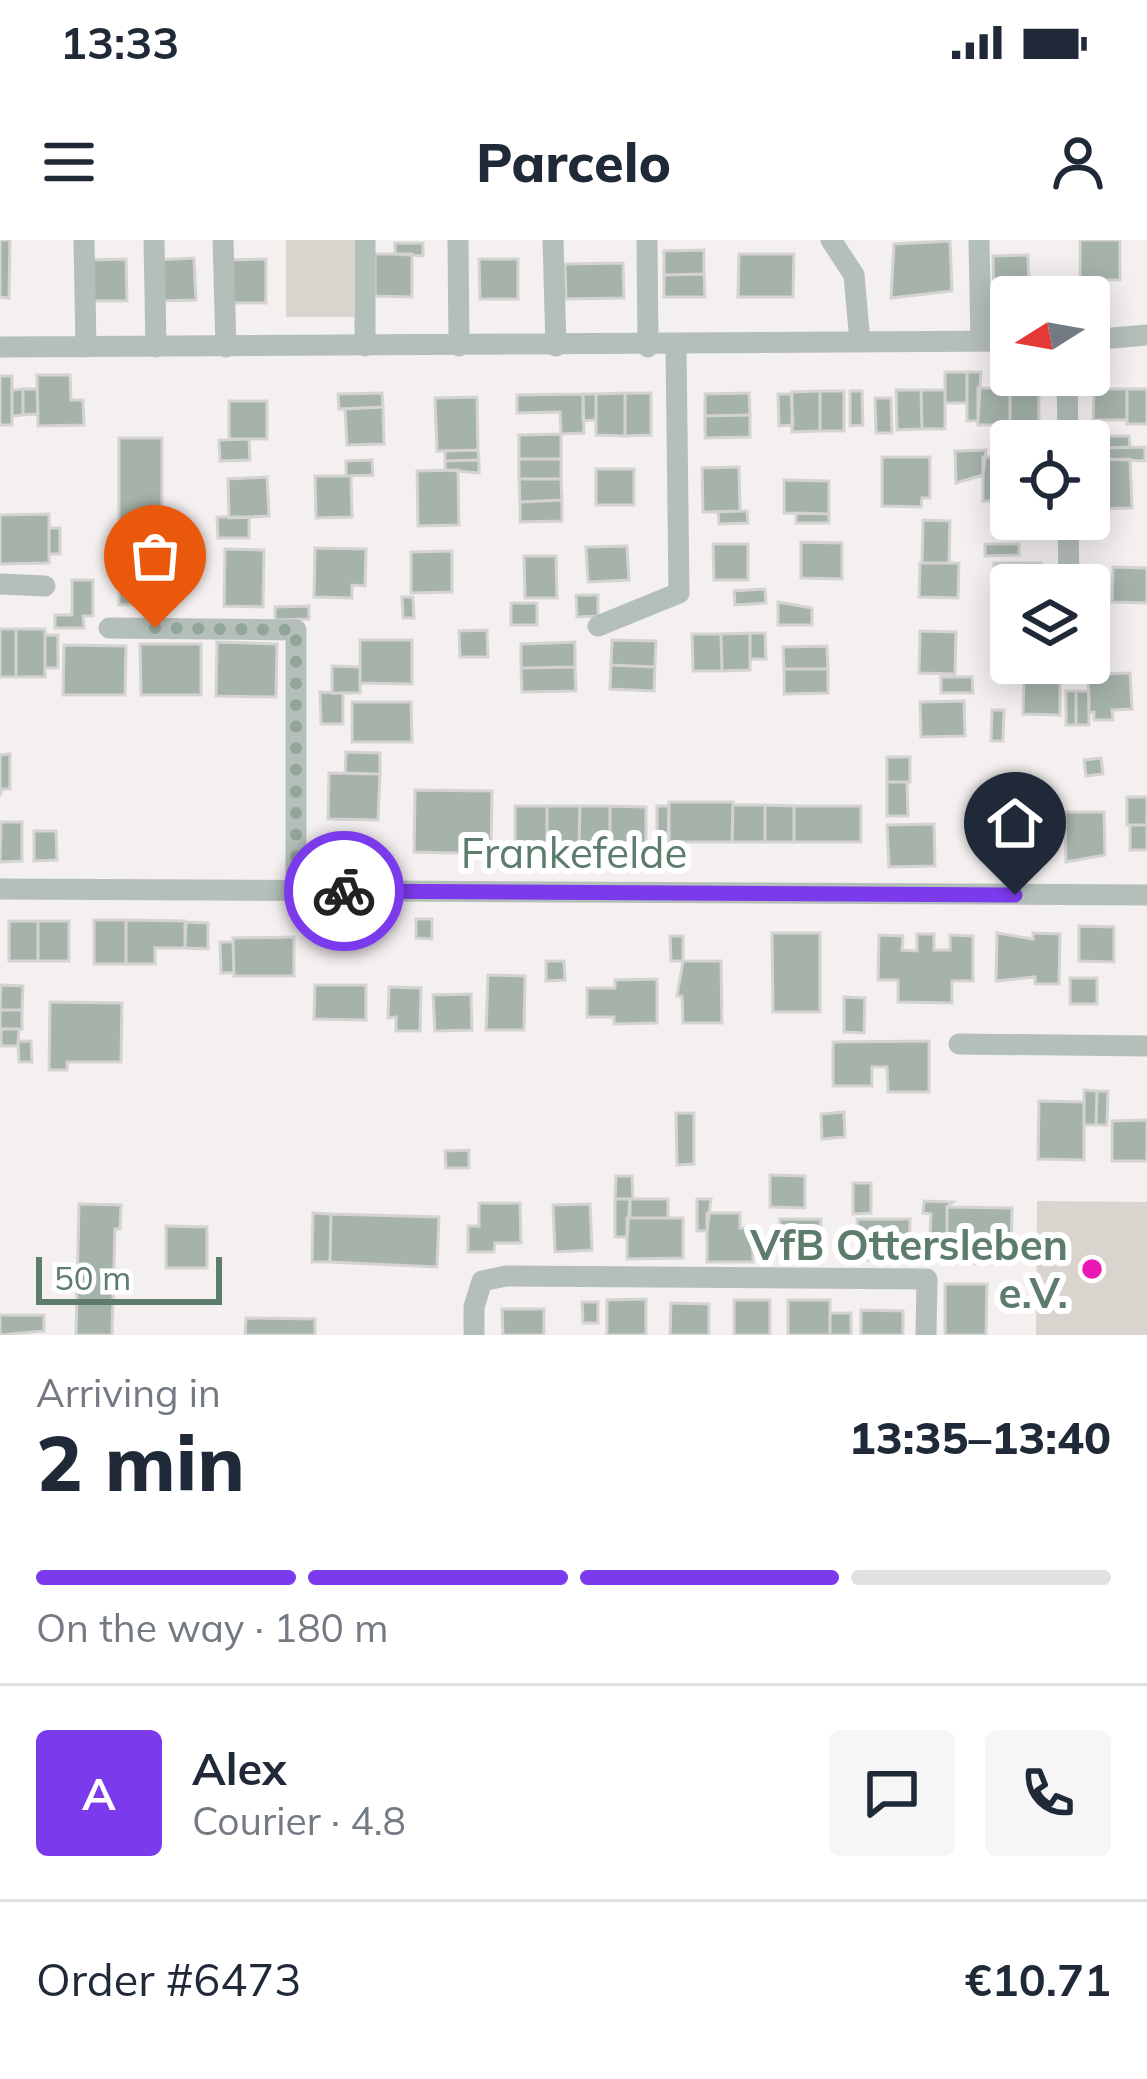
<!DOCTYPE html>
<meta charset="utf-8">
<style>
:root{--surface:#fff;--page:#f6f6f7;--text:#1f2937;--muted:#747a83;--line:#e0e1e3;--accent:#7c3aed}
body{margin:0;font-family:Mulish,sans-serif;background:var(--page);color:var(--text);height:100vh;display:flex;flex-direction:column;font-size:45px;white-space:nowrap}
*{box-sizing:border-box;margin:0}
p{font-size:39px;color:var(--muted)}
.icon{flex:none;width:66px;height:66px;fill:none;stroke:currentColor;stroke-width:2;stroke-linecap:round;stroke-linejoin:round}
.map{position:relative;height:1095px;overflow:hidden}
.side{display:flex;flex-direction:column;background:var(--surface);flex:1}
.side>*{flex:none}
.needle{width:78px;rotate:259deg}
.buttons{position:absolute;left:990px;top:36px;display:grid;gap:24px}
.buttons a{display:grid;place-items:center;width:120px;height:120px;border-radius:12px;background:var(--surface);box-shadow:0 6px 30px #0003;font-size:60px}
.scale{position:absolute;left:36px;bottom:30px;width:186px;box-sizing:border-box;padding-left:12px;border:6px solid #5d7c6c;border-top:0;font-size:33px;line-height:42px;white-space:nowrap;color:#5d7c6c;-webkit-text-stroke:9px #fff;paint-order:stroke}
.pin{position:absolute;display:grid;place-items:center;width:102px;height:102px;color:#fff;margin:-123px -51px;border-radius:50% 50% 50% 0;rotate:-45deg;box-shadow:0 0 12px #0007}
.pin .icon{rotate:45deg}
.courier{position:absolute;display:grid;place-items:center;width:120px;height:120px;margin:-60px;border:9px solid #7c3aed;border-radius:50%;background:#fff;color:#222;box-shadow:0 3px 15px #0007}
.headline em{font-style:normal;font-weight:800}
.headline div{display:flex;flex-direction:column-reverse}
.headline{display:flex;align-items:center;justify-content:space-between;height:204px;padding:0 36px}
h1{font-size:78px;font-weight:800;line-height:90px}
.bar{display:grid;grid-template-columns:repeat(4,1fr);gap:18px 12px;align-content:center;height:144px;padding:0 36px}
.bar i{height:15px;border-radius:9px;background:var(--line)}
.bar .selected{background:var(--accent)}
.bar p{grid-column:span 4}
.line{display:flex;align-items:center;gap:30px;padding:0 36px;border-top:3px solid var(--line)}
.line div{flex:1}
.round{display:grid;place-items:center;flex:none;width:126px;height:126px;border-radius:12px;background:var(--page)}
.status{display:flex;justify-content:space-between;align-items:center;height:84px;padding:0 60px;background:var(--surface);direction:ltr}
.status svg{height:33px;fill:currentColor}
header{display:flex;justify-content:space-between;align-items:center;height:156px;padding:0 36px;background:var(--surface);font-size:54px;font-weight:800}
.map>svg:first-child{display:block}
.green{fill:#d9d5ce}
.building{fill:#a5b3ab;stroke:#d5d3d2;stroke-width:3}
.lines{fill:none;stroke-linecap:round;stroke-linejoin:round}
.minor{stroke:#b5bfba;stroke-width:21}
.done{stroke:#92a59a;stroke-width:12;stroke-dasharray:0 21.6}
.route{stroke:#7c3aed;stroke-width:15}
.poi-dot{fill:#eb19b3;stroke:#fff;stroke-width:4.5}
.labels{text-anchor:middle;stroke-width:12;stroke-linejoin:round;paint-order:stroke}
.street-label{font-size:42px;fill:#5d7c6c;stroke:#fff}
.poi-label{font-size:42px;font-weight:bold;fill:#5d7c6c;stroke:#fff;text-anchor:end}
</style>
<div class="status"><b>13:33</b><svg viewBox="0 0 49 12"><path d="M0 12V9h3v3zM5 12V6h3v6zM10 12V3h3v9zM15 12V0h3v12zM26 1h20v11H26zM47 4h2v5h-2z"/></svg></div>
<header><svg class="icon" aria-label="menu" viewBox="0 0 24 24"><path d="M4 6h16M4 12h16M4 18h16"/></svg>Parcelo<svg class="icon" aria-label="person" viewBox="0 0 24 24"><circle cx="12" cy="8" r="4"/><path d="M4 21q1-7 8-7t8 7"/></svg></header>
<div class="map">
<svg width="1147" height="1095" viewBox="0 0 1147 1095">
<rect width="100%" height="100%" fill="#f4f0ef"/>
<path class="green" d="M286,0H354V77H286Z
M1037,961L1147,962V1095H1036Z"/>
<path class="building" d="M0,0H10L9,58L0,57Z
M1080,0H1120V40H1080Z
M950,1L952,51L891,58L894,4Z
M395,3H423V16L395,14Z
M704,10V34L664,35V11Z
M375,14H412V57L375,56Z
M739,14H794L793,57H738Z
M1028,15L1029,54L994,55L993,16Z
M194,18L196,60L158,61L156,20Z
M126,19L127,61H89L88,20Z
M266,19V63H227V20Z
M479,19H518V59H480Z
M623,23L624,58L566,59L565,24Z
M704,34L705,57H664V35Z
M945,132H967V163H945Z
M967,132H981L978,181H967Z
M37,135H70L71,160H83L84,185L38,186Z
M0,136H12V185H0Z
M978,148H1010V185H978Z
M1010,148H1039V185H1010Z
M23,149V175L12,176V150Z
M23,149H37L38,174L23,175Z
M1094,149H1127V180H1093Z
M1127,149H1147V184H1127Z
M896,150H921L922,189L897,190Z
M921,150H945V189H922Z
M820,151V191L792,192V152Z
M820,151H844V191H820Z
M850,151H862L863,185L850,186Z
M382,153L383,167L339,169L338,154Z
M625,153V196L596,195V154Z
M625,153H651V195L625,196Z
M749,153L750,175L705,176V154Z
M583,154H596V180L583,181Z
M583,154L584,193L561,194L560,172L517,173V155Z
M778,154H791L793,185L779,186Z
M477,157L478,210L437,211L435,158Z
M875,158H891L892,193H876Z
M229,161H267V199H229Z
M383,167L384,204L347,205L345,169Z
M750,175V197L705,198V176Z
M561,194V219H519V195Z
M1106,196H1129L1130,207L1106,208Z
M119,198H162V364L119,365Z
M249,199L250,220L220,221L219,200Z
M1145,207V221L1107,219L1106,208Z
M478,210L479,220L445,221V211Z
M986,210L983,235L956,243L955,211Z
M882,217H930V258H922L921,267L882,266Z
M983,217H1011V261H983Z
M519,219H561V239H519Z
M1130,219L1132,268L1095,269L1093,220Z
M372,220L373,235L346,236V221Z
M479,220V233L445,230V221Z
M739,227L740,271L703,272L702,228Z
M596,229H634V265H596Z
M458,230L459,285L418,286L417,231Z
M315,236H351L352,277L316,278Z
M267,237L269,276L229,278L228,239Z
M519,239H561L562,260L520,262Z
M784,240L829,241V274L784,273Z
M562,260V281L520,282V262Z
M740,271H747L748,283L719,284L718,272Z
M796,273L829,274V283H796Z
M49,274V323L0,324V275Z
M217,277H249V298H218Z
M923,280L950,281L949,323H922Z
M49,288H60V314H49Z
M801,302L842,303V339L801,338Z
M713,304H748V340H714Z
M985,304H1019V315L985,316Z
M627,306L629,340L588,342L586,307Z
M315,308L366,309L365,346L352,345V358L314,357Z
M225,309L264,310L263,367L224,366Z
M452,311V352L411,353V312Z
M524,316H556L557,358H525Z
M920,323H959L958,358L919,357Z
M994,323H1041V345H1011V361H994Z
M1113,327L1147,328V363L1112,362Z
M72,340H93V376H83L84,388H55V375H72Z
M765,349L766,363L735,365L734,351Z
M576,355H598V376L577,377Z
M402,357H413L414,378H403Z
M778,362L812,368V385H778Z
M511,363H537V385H511Z
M309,366V379L275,380V367Z
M0,389H16V437H0Z
M16,389H45V437H16Z
M487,390L488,417H460L459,391Z
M920,391L956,392L955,434L919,433Z
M750,393V430L722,431L721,394Z
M750,393H765L766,419H750Z
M692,394H721L722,431H693Z
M45,395H58V428H45Z
M360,400H412V444L360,443Z
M612,400L656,401L655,427L611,425Z
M217,402L277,404L276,457L216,456Z
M575,402V427L521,428V404Z
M140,404H201V455H141Z
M64,405L126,406L125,455H63Z
M827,406L828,429H784L783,407Z
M611,425L655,427L654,451L610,449Z
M332,426L360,427V453H332Z
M575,427L576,451L522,452L521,428Z
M784,429H828V453L784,454Z
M1130,433L1132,469L1112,470L1113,480H1094V472L1089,473L1088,434Z
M1024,434H1060V475L1023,474Z
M941,437H972L973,453H941Z
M1066,451H1076V485H1066Z
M1076,451H1089V485H1076Z
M320,452L343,453V484H321Z
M964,461L965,496L921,497L920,462Z
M352,462H411L412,502H352Z
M992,470H1004L1003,501H991Z
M346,512L380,513V534L345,533Z
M10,514V549H2L0,556V515Z
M887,517H910V542H887Z
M1101,518L1103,534L1086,536L1084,520Z
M329,533L380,534L378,580L328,579Z
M887,542H907L908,576H887Z
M415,550L492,551L491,614L414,612Z
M1127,557H1147V585H1127Z
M669,562H733L732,602H668Z
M733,565H765V602H732Z
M765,565L794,566V602H765Z
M515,566H547V605H515Z
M547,566H580L579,605H547Z
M580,566H610V605H579Z
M610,566L646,567V605H610Z
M657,566H669V598H657Z
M794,566H861V602H794Z
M1065,572H1104L1105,615L1066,622Z
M1,582H22V621L0,622Z
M934,584L935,626L889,627L887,585Z
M1130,585H1147V610H1130Z
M34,591H56L57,620L34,621Z
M416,679H432V699L416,698Z
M94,680H126V724H94Z
M126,680L185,681V708H155V724H126Z
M9,681H38V721H9Z
M38,681H69V721H38Z
M186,682L208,683V709L185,708Z
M1079,686L1114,687V722L1079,721Z
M772,693H820V772H773Z
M997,693L1033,699V693L1060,694L1059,744H1035V737L996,741Z
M917,694H934V710H950V695L973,696V741H952V763L898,762V740H878L879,695L903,696L902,710L917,711Z
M670,696H683V721H671Z
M294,697V736H234L233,698Z
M220,702H233L234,733H221Z
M546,721H564L565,740L546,741Z
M683,721H721L722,783H683L682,756H677Z
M488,735L525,736L524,790H486Z
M1070,738H1097V764H1070Z
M657,739V783L614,784V777H587V748H615V740Z
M1,745L23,746L22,770H0Z
M315,745H366V780L314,779Z
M389,747L421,748L420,791H396V777L388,778Z
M471,754L472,790L435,791L433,755Z
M844,757L865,758L864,793L844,792Z
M50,762L122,763L121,822H67V830H49Z
M0,770H22V789H0Z
M1,789H19L18,806H1Z
M18,801H31L32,822H19Z
M929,801V852H888L887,827H872V846H833V802Z
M1084,850L1097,851L1096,885H1084Z
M1097,851H1108L1107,885H1096Z
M1039,861L1084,862V920L1038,919Z
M844,872L845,897L822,899L821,874Z
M676,873H694V924L677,925Z
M1147,880V921H1112V881Z
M469,910V928H446L445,911Z
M770,935L805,936V968L770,967Z
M616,936H632L633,959H615Z
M853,943H871V973L853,974Z
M615,959H630L627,997H615Z
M630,959H668V978H630Z
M697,959H711L707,991H697Z
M924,961L953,962L947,967V994H930L931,974L923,973Z
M479,963H520L521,1003H495L494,1012H468V986H479Z
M79,964L121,965L120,989H115L112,1095H76Z
M590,964L592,1010L555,1012L553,965Z
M947,967L1012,968L1011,1024L947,1023Z
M313,973L331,974L330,1022H312Z
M707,973H740V988H753V1022H707Z
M331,974L439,977L437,1027L330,1022Z
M627,978H683V1018L627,1019Z
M780,979H821L820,1020L779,1019Z
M857,979H910L909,1020H856Z
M166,986L207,987V1028H166Z
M945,1044H987L986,1095H945Z
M646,1059V1095H607V1060Z
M734,1060H770V1095H734Z
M788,1060H830V1095H788Z
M582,1062H598V1083H583Z
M671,1063L709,1064V1095H670Z
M502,1069H544V1095H503Z
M861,1070L903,1071V1095H861Z
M830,1073H851V1095H830Z
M0,1075H44V1091L0,1095Z
M246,1078L315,1079V1095H245Z"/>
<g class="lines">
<path class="minor" d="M84,0L86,107
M154,0L156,107
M223,0L226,107
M365,0V106
M458,0L459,106
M553,0L556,106
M647,0L648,107
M831,0L854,35L860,102
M979,0L981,101
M1089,100L1147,95
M0,107L1011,101
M1067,135L1068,201
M1068,279L1069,345
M0,344L45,346
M598,386L679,353L676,107
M109,388L296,390V651
M0,649L1147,655
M959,804L1147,806
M474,1095V1067L482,1041L506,1036L927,1039L926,1095"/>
</g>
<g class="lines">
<path class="done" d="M155,388L296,390V650L344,651"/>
<path class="route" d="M344,651L1015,655"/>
</g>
<circle class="poi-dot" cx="1092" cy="1029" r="12"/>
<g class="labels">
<g class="street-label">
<text x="574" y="628">Frankefelde</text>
</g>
<g class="poi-label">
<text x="1068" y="1020">VfB Ottersleben<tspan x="1068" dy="48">e.V.</tspan></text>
</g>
</g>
</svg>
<div class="buttons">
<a><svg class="needle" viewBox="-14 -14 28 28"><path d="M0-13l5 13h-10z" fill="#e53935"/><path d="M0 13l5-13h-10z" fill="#747a83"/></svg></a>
<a><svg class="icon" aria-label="locate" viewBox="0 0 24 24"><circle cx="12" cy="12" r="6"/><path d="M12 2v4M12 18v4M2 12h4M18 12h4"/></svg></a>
<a><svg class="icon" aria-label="layers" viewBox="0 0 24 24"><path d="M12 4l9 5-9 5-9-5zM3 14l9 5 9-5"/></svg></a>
</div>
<div class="scale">50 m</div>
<div class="pin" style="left:155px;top:388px;background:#ea580c"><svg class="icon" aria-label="bag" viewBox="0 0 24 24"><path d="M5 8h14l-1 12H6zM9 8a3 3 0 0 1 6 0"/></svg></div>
<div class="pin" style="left:1015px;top:655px;background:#1f2937"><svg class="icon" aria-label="home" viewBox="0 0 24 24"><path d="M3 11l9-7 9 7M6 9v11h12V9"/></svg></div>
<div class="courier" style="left:344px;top:651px"><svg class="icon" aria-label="bike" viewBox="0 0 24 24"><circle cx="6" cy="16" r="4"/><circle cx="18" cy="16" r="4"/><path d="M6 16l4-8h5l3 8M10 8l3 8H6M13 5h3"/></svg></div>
</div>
<section class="side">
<div class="headline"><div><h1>2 min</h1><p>Arriving in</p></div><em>13:35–13:40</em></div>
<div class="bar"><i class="selected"></i><i class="selected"></i><i class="selected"></i><i></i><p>On the way · 180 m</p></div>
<div class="line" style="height:216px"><b class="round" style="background:var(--accent);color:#fff">A</b><div><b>Alex</b><p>Courier · 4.8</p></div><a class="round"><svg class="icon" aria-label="chat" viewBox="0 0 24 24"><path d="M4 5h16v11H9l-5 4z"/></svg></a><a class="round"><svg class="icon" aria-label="phone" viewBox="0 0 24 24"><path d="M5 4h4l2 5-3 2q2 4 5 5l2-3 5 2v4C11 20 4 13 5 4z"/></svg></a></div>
<div class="line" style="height:156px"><div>Order #6473</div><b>€10.71</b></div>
</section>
